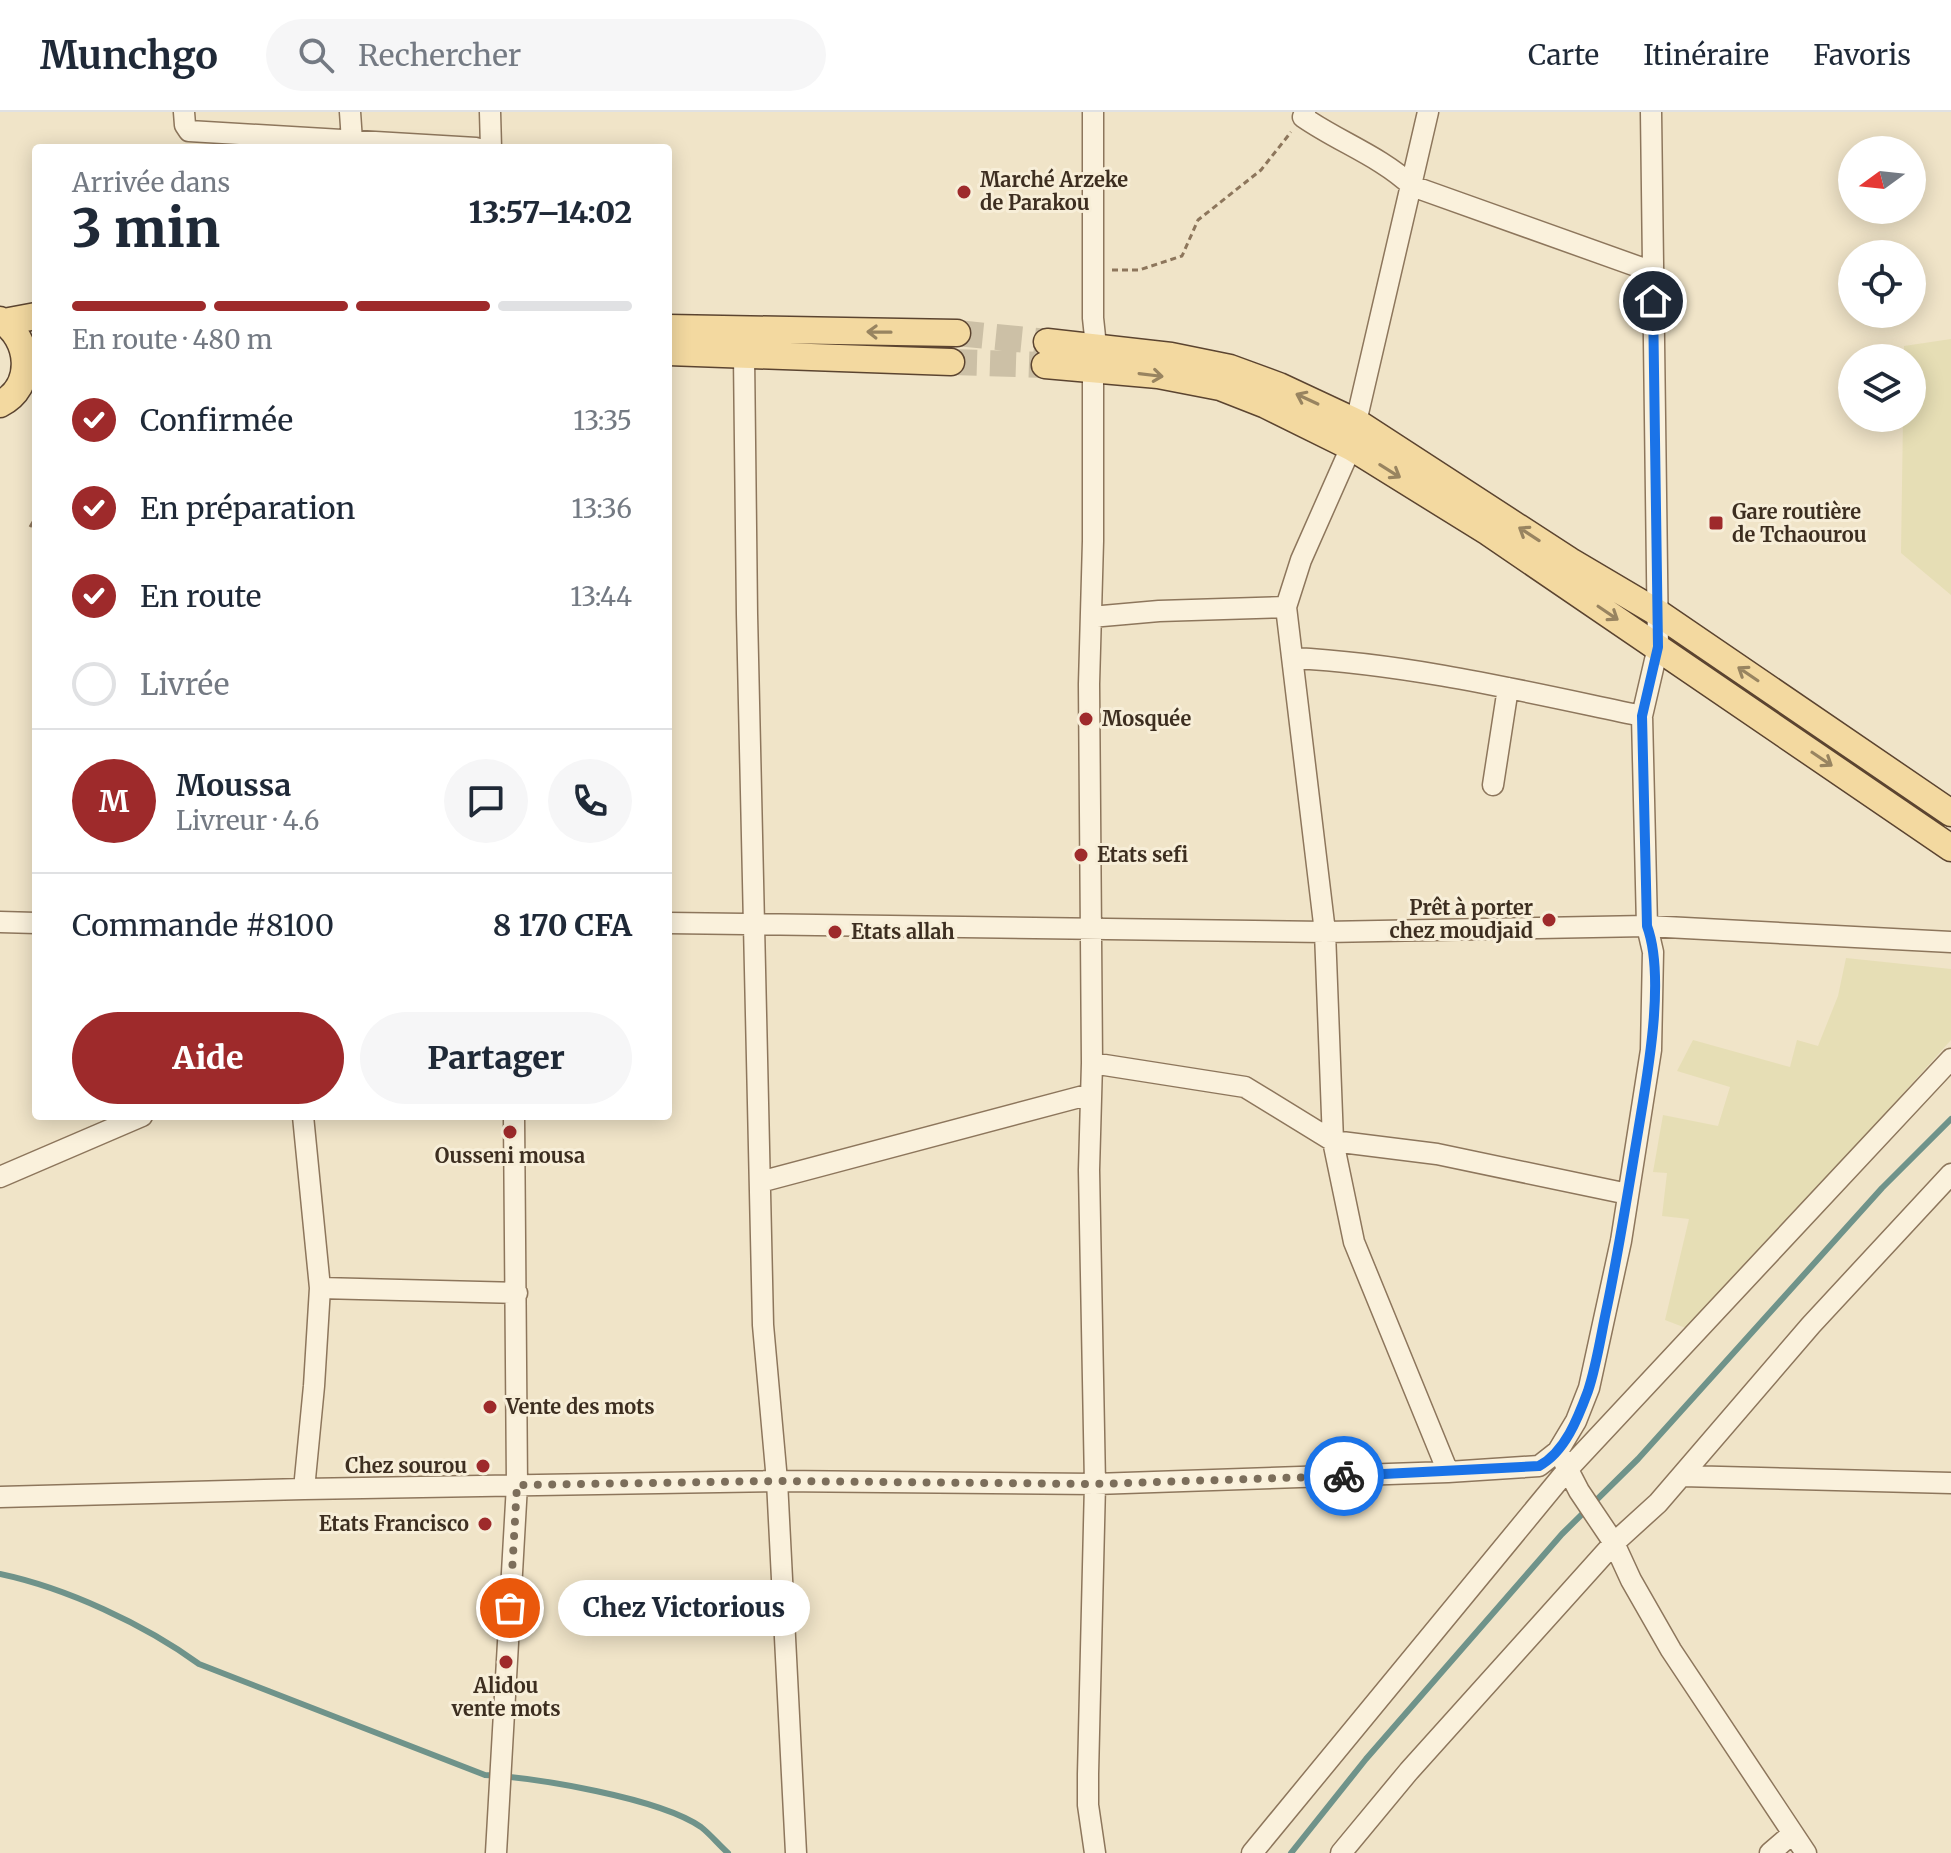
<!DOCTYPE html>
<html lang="fr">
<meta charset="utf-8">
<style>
:root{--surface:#fff;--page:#f6f6f7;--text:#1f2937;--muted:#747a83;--line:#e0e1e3;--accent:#9e2a2b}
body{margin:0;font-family:Merriweather,serif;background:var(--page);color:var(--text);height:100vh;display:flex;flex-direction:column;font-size:30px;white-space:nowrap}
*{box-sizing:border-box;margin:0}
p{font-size:26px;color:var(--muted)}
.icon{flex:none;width:44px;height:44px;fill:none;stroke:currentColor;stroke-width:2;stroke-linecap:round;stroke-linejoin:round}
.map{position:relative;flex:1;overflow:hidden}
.drawer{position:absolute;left:32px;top:32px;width:640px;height:976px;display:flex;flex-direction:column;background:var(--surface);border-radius:8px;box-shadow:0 4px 20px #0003}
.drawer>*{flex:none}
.needle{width:52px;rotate:255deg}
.controls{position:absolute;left:1838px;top:24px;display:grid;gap:16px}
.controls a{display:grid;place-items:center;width:88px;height:88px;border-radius:50%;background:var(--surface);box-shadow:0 4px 20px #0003;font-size:40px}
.pin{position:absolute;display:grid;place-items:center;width:68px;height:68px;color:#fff;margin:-34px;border:4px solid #fff;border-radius:50%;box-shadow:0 2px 8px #0007}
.courier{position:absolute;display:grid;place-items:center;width:80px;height:80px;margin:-40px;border:6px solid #1a73e8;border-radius:50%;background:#fff;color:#222;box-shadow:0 2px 10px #0007}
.bubble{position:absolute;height:56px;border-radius:28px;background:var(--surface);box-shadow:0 4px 20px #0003;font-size:26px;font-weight:800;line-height:56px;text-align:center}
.overview em{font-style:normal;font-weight:800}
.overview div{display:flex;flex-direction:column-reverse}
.overview{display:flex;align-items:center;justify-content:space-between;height:136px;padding:0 40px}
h1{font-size:52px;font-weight:800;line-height:60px}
.bar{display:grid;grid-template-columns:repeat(4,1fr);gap:12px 8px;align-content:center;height:96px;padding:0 40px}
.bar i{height:10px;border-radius:6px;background:var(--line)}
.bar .on{background:var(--accent)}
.bar p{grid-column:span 4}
.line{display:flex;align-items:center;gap:20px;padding:0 40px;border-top:2px solid var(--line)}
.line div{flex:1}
.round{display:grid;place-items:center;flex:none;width:84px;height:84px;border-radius:42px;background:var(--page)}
ol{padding:0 40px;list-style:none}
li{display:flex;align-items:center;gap:24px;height:88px}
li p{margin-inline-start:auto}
li .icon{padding:8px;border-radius:50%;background:var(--accent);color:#fff;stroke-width:4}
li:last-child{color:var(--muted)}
li i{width:44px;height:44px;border:4px solid var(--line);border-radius:50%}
.primary-button{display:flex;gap:16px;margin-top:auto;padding:16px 40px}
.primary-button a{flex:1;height:92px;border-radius:48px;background:var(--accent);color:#fff;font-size:32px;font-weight:800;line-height:92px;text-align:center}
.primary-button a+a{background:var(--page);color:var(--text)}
header{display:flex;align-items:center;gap:48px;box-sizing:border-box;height:112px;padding:0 40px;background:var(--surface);border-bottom:2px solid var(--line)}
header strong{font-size:38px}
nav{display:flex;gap:44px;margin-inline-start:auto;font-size:28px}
.search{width:560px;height:72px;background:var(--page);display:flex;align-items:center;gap:20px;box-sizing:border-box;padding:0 28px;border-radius:44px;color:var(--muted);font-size:30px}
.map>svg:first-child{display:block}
.farmland{fill:#e6deb5}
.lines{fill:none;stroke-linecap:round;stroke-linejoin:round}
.stream{stroke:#6f938a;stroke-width:6}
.major-tunnel{stroke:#ccc0a6;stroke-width:26;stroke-dasharray:26 13;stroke-linecap:butt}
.minor-casing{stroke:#8d765c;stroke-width:23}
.major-casing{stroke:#5b4430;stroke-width:29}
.path{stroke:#8d765c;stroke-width:3;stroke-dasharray:6 4;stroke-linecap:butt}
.minor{stroke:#faf1dc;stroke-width:20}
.major{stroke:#f3d9a0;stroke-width:26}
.oneway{stroke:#988460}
.done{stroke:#7c6e5b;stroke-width:8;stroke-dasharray:0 14.4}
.route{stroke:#1a73e8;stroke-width:10}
.poi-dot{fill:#9e2a2b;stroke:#f7eed8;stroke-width:3}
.labels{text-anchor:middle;stroke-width:6;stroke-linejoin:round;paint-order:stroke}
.poi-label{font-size:20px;font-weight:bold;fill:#3d2e20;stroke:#f7eed8;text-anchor:start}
</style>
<header>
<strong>Munchgo</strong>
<div class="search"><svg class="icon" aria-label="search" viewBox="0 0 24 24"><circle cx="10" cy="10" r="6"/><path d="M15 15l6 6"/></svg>Rechercher</div>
<nav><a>Carte</a><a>Itinéraire</a><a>Favoris</a></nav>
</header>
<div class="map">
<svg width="1951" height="1741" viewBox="0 0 1951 1741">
<rect width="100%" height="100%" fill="#f0e4c8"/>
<path class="farmland" d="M1951,227V483L1901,441L1903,306H1912V246H1904V234Z
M1846,846L1951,857V928L1691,1218L1665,1208L1689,1107L1662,1104L1667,1061L1653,1060L1663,1003L1718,1014L1730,975L1677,959L1693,928L1790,955L1797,928L1818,934L1838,884Z"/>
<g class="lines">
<path class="stream" d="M0,1462C66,1476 144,1512 199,1552L485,1663C538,1666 659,1686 701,1715C710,1722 719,1733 728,1741
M1291,1741L1366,1647L1562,1422L1638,1347L1882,1076L1951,1007"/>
<path class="major-tunnel" d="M957,221L1047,230
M951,250L1045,253"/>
<g class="minor-casing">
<path id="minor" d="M184,0L185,13L189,19L476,36
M350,0L352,29
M490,0L491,36
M1093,0V206L1096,234
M1305,0L1303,5C1339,30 1380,44 1412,74L1653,160
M744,244L747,502L763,1213L777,1369L796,1741
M1093,257V429L1089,572L1092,951L1089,1058L1095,1372L1088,1662V1693L1095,1741
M1356,310L1428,0
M1351,335L1301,448L1286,495L1325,820L1333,1029L1354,1130L1448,1360
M1091,505L1159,499L1286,495
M1293,546C1411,552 1527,580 1642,604
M1493,673L1508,576
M0,810L36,811
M668,811L1325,820L1647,814L1951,830
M1092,951L1245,975L1333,1029L1437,1042L1628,1082
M303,1004L320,1176L314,1274L304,1377
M0,1065L142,1004
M760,1070L1091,982
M320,1176L517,1181
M1562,1346L1579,1379L1614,1431L1631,1468L1671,1538L1806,1741
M1682,1364L1951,1371
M0,1385L304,1377L777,1369L1095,1372L1448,1360L1539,1354L1558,1339L1576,1309L1589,1276L1621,1129L1651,938L1653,840L1647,814L1642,604L1658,535L1651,0
M496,1741L517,1373L514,1004
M1252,1741L1568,1357L1951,947
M1341,1741L1409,1659L1614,1431L1658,1391L1811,1213L1951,1062
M1770,1741L1792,1722"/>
</g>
<g class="major-casing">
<path id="major" d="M0,208C31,226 35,275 0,292
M4,210L36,204
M668,216L957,221
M1047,230L1171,244L1230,256L1279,274L1356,310L1570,449L1658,501L1951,701
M668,240L951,250
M1045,253L1158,263L1220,275L1266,293L1351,335L1488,420L1951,736"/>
</g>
<path class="path" d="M1112,158H1139L1182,144L1198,108L1261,58L1291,20
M30,415L36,405"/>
<use href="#minor" class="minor"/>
<use href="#major" class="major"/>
</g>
<defs><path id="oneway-shaft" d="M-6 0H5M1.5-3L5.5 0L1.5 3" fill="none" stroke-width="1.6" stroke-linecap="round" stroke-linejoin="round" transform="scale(2)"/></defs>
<g class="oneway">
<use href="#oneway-shaft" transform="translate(879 220) rotate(-179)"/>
<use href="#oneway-shaft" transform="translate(1151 263) rotate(7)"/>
<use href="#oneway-shaft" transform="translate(1307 287) rotate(-155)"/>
<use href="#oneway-shaft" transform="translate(1390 359) rotate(32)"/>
<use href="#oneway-shaft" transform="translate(1529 422) rotate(-147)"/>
<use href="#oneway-shaft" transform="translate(1608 501) rotate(34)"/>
<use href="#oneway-shaft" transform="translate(1748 562) rotate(-146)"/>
<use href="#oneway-shaft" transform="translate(1822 647) rotate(34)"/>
</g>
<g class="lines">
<path class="done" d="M510,1496L517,1373L777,1369L1095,1372L1344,1364"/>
<path class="route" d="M1344,1364L1539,1354C1565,1340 1578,1306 1588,1279C1597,1252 1601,1222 1607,1195C1619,1137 1628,1079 1638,1020C1647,965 1666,866 1647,814L1642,604L1658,535L1653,189"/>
</g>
<g class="poi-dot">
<circle cx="964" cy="80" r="8"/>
<rect x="1708" y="403" width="16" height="16" rx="4"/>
<circle cx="1086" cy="607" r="8"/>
<circle cx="1081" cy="743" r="8"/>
<circle cx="1549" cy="808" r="8"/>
<circle cx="835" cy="820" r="8"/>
<circle cx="510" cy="1020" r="8"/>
<circle cx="490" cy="1295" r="8"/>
<circle cx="483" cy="1354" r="8"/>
<circle cx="485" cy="1412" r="8"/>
<circle cx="506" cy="1550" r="8"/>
</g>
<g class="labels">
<g class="poi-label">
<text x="980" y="75">Marché Arzeke<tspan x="980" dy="23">de Parakou</tspan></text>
<text x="1732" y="407">Gare routière<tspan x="1732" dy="23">de Tchaourou</tspan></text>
<text x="1102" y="614">Mosquée</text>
<text x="1097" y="750">Etats sefi</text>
<text x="1533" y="803" text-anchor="end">Prêt à porter<tspan x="1533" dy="23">chez moudjaid</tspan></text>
<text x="851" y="827">Etats allah</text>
<text x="510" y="1051" text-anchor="middle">Ousseni mousa</text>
<text x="506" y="1302">Vente des mots</text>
<text x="467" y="1361" text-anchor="end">Chez sourou</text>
<text x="469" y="1419" text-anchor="end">Etats Francisco</text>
<text x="506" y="1581" text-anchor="middle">Alidou<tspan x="506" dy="23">vente mots</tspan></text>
</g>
</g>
</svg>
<div class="controls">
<a><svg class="needle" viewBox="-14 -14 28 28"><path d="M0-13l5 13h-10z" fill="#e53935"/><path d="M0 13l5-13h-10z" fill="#747a83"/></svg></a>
<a><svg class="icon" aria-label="locate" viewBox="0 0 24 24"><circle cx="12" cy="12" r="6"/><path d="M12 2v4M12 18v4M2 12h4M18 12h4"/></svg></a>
<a><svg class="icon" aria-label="layers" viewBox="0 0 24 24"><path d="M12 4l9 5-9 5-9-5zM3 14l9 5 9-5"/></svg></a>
</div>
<div class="pin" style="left:510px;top:1496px;background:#ea580c"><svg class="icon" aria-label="bag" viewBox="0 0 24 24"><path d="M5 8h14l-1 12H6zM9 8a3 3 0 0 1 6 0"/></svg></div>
<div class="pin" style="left:1653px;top:189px;background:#1f2937"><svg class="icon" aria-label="home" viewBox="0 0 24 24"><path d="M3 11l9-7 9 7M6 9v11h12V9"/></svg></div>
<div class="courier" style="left:1344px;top:1364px"><svg class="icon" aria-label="bike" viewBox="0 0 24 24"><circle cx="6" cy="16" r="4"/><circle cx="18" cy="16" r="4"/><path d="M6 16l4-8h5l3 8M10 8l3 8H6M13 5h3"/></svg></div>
<div class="bubble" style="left:558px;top:1468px;width:252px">Chez Victorious</div>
<section class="drawer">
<div class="overview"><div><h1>3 min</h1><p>Arrivée dans</p></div><em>13:57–14:02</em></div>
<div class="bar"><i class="on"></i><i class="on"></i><i class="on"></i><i></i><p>En route · 480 m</p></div>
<ol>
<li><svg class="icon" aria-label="check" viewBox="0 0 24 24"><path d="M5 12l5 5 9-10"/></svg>Confirmée<p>13:35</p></li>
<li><svg class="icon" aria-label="check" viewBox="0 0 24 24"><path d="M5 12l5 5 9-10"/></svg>En préparation<p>13:36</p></li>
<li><svg class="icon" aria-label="check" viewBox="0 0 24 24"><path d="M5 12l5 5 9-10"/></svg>En route<p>13:44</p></li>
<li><i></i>Livrée</li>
</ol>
<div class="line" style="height:144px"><b class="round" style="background:var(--accent);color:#fff">M</b><div><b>Moussa</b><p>Livreur · 4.6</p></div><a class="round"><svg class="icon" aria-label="chat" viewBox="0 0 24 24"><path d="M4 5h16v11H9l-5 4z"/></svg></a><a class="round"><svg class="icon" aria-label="phone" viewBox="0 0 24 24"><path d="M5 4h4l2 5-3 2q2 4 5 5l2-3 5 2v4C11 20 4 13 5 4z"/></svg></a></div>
<div class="line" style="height:104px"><div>Commande #8100</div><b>8 170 CFA</b></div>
<div class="primary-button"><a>Aide</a><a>Partager</a></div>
</section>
</div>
